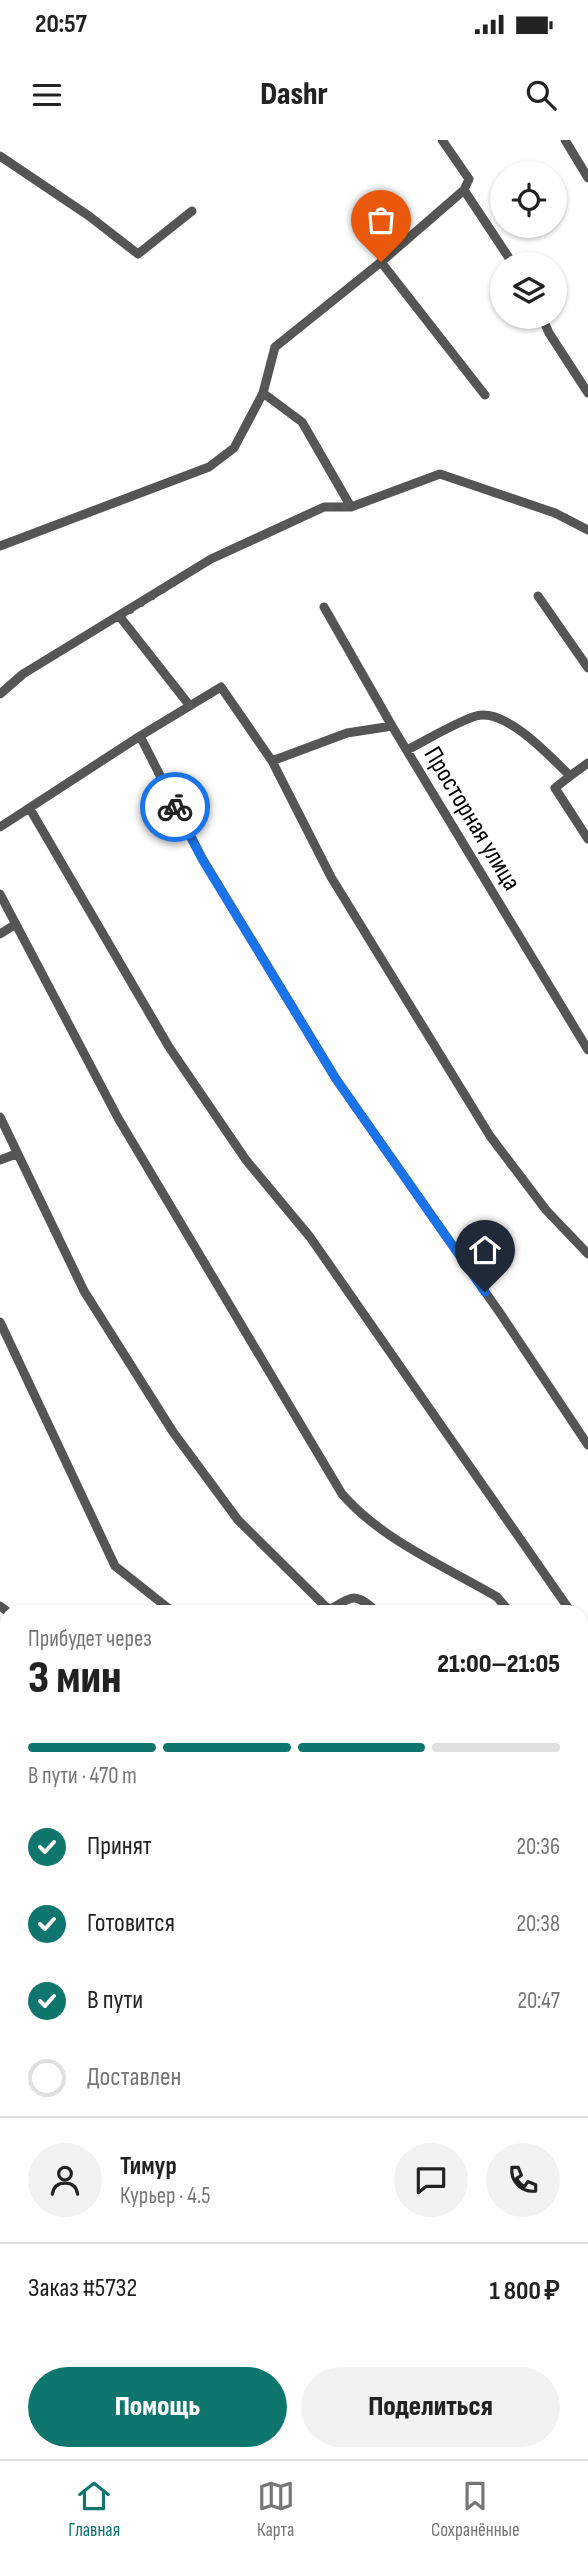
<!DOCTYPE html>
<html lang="ru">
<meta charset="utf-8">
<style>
:root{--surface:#fff;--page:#f2f2f2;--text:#222;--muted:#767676;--line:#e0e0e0;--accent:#0f766e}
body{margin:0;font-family:"Sofia Sans Condensed",sans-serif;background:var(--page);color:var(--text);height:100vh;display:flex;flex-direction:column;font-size:26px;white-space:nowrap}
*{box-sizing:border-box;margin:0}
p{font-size:23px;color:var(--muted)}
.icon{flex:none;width:38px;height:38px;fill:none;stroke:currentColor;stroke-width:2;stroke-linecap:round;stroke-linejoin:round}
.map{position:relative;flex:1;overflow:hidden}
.side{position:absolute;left:0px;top:1465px;width:588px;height:856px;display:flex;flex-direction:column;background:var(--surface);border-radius:21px 21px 0 0;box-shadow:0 2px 5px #0004}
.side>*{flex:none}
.tools{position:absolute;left:490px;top:21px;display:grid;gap:14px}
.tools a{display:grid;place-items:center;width:77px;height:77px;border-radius:50%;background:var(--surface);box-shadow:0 2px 5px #0004;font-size:35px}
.pin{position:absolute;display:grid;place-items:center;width:60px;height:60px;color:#fff;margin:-72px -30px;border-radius:50% 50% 50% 0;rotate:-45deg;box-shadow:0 0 7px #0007}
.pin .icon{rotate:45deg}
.courier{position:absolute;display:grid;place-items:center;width:70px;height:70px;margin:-35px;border:5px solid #1a73e8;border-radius:50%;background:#fff;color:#222;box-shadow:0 2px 9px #0007}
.overview em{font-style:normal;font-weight:800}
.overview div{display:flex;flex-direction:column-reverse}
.overview{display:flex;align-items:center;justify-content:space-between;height:119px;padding:0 28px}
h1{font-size:46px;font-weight:800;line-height:52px}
.bar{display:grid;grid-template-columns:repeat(4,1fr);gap:10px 7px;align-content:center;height:84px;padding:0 28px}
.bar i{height:9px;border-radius:5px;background:var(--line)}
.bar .on{background:var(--accent)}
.bar p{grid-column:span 4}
.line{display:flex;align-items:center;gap:18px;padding:0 28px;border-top:2px solid var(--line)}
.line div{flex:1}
.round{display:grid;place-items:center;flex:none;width:74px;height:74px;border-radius:37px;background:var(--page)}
ol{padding:0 28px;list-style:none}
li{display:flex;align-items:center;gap:21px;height:77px}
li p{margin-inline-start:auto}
li .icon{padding:7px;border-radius:50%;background:var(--accent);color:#fff;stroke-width:4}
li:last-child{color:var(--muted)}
li i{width:38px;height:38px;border:4px solid var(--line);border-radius:50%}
.button{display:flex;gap:14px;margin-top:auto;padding:14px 28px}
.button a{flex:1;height:80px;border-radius:42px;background:var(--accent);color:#fff;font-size:28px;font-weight:800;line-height:80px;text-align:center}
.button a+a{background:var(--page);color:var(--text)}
.status{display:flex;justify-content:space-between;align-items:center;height:49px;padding:0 35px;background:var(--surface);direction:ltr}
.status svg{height:19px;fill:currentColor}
header{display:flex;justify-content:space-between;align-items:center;height:91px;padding:0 28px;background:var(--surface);font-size:32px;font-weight:800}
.tabs{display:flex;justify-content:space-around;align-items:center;height:98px;border-top:2px solid var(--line);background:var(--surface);font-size:19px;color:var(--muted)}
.tabs a{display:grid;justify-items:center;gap:4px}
.tabs .on{color:var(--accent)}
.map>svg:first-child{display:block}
.green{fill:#dcdcdc}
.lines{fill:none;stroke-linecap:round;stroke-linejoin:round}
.minor{stroke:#555;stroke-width:9}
.primary{stroke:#000;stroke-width:14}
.trunk{stroke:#000;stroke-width:16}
.done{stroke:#595959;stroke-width:7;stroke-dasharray:0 12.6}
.route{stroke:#1a73e8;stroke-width:9}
.labels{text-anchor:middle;stroke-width:6;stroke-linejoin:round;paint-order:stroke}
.street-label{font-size:26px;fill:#000;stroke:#fff}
</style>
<div class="status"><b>20:57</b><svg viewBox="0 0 49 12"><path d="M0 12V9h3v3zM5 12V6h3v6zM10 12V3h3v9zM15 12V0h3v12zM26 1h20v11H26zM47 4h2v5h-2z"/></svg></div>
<header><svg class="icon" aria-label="menu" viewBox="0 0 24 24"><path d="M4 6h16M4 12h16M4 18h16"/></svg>Dashr<svg class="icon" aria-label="search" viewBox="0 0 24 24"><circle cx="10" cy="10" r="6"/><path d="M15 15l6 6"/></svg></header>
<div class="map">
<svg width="588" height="2319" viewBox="0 0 588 2319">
<rect width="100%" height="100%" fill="#fff"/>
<path class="green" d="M588,1777V2319H383L389,2314H581V1807Z
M133,2314H237L231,2319H131Z"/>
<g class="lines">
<path class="minor" d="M565,0L588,38
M0,16L89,76L138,114L192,71
M464,50L513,124
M381,122L485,255
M542,177L549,193L588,253
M263,253L302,282L351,367
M0,406L209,327L234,308L263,253L275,207L381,122L464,50L469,39L442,0
M538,456L588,528
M324,467L392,586L588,910
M120,477L190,566
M0,554L23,534L211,419L324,367H351L440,334L555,373L588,390
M140,596L202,718L336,939L500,1173L588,1305
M407,610C427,600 456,582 476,576C505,567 551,617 570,636L588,623
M272,621L347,593L392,586
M570,636L555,648L588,699
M30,669L169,907L246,1020L310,1097L571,1472
M0,687L140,596L221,547L272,621L331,737L490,996L546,1070L588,1114
M0,754L118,978L342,1354C382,1400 444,1426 497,1457L510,1472
M0,794L16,784
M0,977L84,1151L173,1292L238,1380L326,1467L331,1469C354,1455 356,1453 377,1472
M0,1020L16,1014
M0,1182L115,1426L173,1472
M0,1466L8,1472
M581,1486L588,1496
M0,1518L7,1509
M0,1570L7,1576
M0,1755L7,1748
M0,1836L7,1839
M0,1905L7,1909"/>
<path class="primary" d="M581,1696L588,1675
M0,2178L7,2180"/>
<path class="trunk" d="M581,1553L588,1548
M0,1967L7,1962
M108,2319L109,2314"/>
</g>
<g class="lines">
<path class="done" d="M175,667L139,596L190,566L120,477L211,419L324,367H351L302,282L262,253L275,207L381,122"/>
<path class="route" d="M175,667L202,719L336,939L485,1152"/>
</g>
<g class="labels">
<g class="street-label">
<text transform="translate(473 678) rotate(59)" y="9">Просторная улица</text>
</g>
</g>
</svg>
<div class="tools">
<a><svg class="icon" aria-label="locate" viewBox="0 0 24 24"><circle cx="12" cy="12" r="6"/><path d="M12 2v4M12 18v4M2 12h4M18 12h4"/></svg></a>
<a><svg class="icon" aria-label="layers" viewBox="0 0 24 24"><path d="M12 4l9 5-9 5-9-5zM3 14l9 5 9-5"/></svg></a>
</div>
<div class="pin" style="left:381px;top:122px;background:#ea580c"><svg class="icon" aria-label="bag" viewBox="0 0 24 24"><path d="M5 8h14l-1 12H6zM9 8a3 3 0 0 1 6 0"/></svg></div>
<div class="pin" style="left:485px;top:1152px;background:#1f2937"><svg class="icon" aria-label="home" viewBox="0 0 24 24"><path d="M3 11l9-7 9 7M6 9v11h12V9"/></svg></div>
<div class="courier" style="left:175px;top:667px"><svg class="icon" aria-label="bike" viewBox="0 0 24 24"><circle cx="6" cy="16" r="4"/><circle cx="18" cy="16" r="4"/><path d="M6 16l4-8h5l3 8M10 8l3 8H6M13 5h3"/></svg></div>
<section class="side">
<div class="overview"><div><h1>3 мин</h1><p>Прибудет через</p></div><em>21:00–21:05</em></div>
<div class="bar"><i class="on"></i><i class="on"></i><i class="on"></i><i></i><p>В пути · 470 m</p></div>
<ol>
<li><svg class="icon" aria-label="check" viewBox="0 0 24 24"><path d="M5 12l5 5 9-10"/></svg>Принят<p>20:36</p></li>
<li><svg class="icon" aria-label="check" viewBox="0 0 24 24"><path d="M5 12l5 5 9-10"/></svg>Готовится<p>20:38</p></li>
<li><svg class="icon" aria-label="check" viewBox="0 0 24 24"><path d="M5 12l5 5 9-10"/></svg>В пути<p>20:47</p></li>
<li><i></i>Доставлен</li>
</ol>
<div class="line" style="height:126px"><a class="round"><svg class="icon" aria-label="person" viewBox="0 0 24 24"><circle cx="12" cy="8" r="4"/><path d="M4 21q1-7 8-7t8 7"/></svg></a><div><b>Тимур</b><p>Курьер · 4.5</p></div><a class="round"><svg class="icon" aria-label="chat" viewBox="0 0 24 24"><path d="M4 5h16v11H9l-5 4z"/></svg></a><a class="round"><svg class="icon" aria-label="phone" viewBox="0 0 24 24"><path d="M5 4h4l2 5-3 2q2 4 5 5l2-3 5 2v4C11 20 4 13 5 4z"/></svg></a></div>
<div class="line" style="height:91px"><div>Заказ #5732</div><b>1 800 ₽</b></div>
<div class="button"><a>Помощь</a><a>Поделиться</a></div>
</section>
</div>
<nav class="tabs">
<a class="on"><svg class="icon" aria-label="home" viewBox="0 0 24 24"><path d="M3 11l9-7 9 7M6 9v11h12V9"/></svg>Главная</a>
<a><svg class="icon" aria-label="map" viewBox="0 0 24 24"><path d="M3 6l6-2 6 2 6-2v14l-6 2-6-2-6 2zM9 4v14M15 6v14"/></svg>Карта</a>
<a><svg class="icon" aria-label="saved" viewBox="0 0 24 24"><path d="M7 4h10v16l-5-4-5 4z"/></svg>Сохранённые</a>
</nav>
